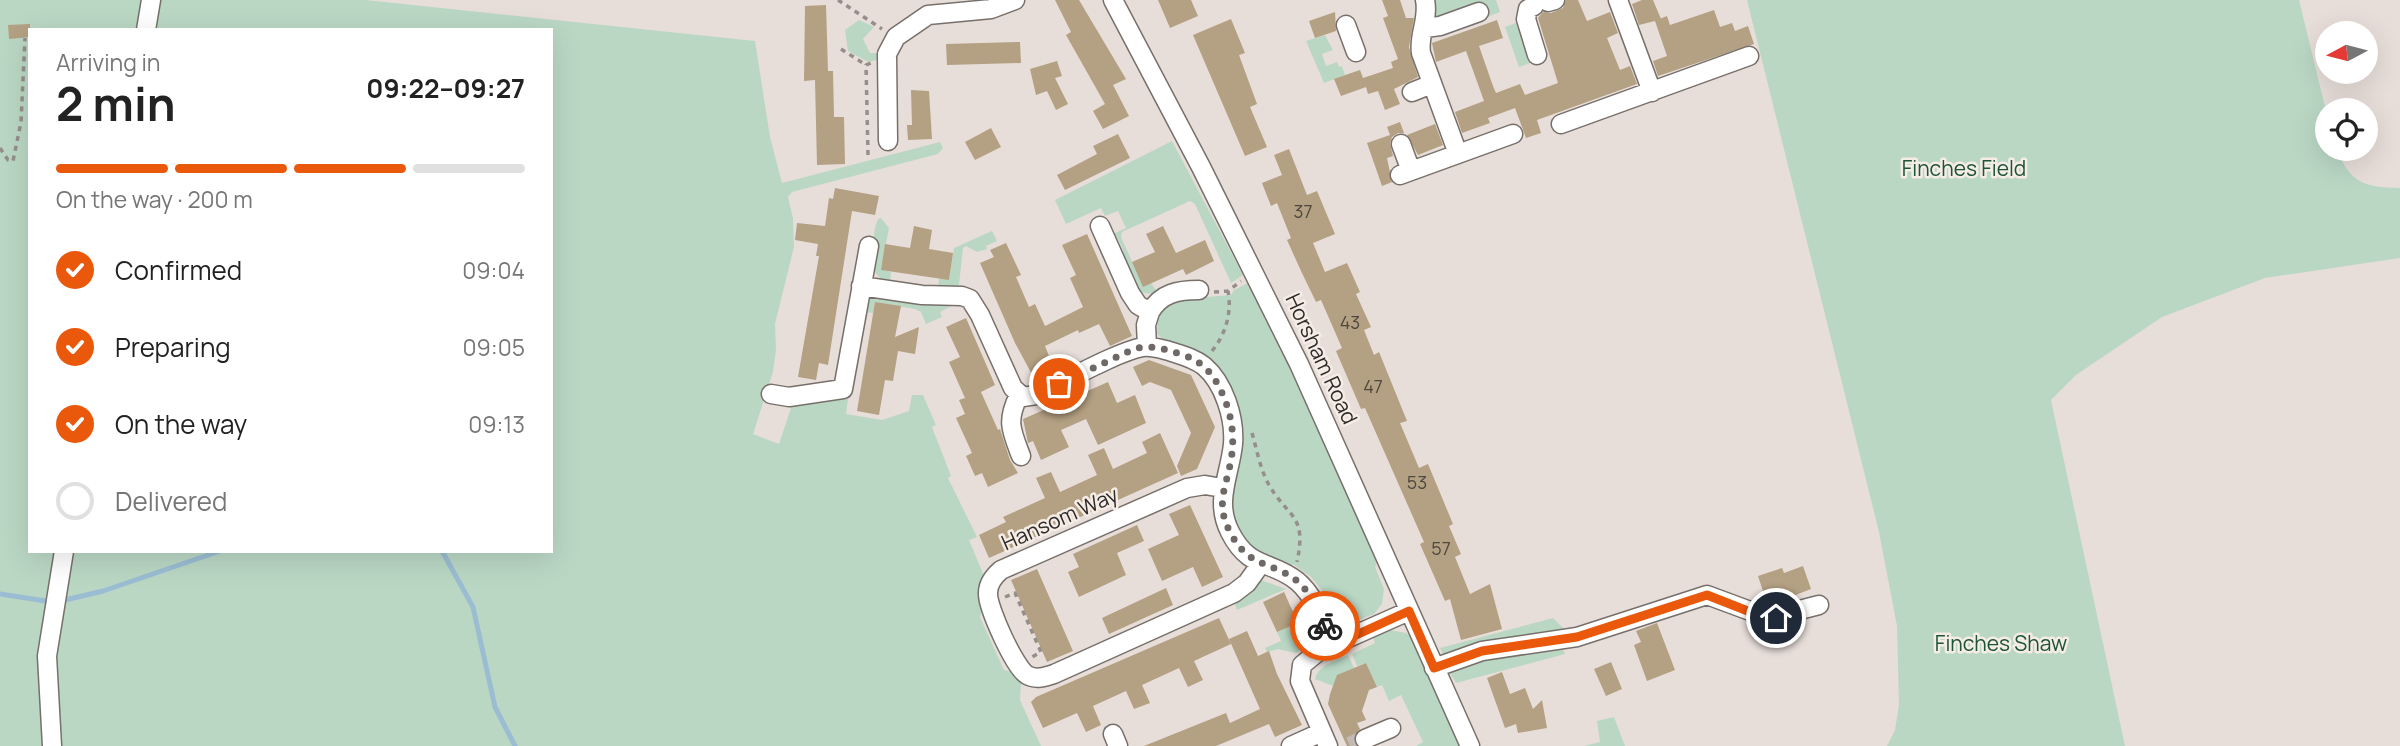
<!DOCTYPE html>
<meta charset="utf-8">
<style>
:root{--surface:#fff;--page:#f6f6f6;--text:#222;--muted:#767676;--line:#e0e0e0;--accent:#ea580c}
body{margin:0;font-family:Manrope,sans-serif;background:var(--page);color:var(--text);height:100vh;display:flex;flex-direction:column;font-size:26px;white-space:nowrap}
*{box-sizing:border-box;margin:0}
p{font-size:23px;color:var(--muted)}
.icon{flex:none;width:38px;height:38px;fill:none;stroke:currentColor;stroke-width:2;stroke-linecap:round;stroke-linejoin:round}
.map{position:relative;flex:1;overflow:hidden}
.panel{position:absolute;left:28px;top:28px;width:525px;height:525px;display:flex;flex-direction:column;background:var(--surface);border-radius:0px;box-shadow:0 7px 28px #0002}
.panel>*{flex:none}
.needle{width:46px;rotate:263deg}
.buttons{position:absolute;left:2315px;top:21px;display:grid;gap:14px}
.buttons a{display:grid;place-items:center;width:63px;height:63px;border-radius:50%;background:var(--surface);box-shadow:0 7px 28px #0002;font-size:35px}
.pin{position:absolute;display:grid;place-items:center;width:60px;height:60px;color:#fff;margin:-30px;border:4px solid #fff;border-radius:50%;box-shadow:0 2px 7px #0007}
.courier{position:absolute;display:grid;place-items:center;width:70px;height:70px;margin:-35px;border:5px solid #ea580c;border-radius:50%;background:#fff;color:#222;box-shadow:0 2px 9px #0007}
.summary em{font-style:normal;font-weight:700}
.summary div{display:flex;flex-direction:column-reverse}
.summary{display:flex;align-items:center;justify-content:space-between;height:119px;padding:0 28px}
h1{font-size:46px;font-weight:700;line-height:52px}
.bar{display:grid;grid-template-columns:repeat(4,1fr);gap:10px 7px;align-content:center;height:84px;padding:0 28px}
.bar i{height:9px;border-radius:5px;background:var(--line)}
.bar .current{background:var(--accent)}
.bar p{grid-column:span 4}
ol{padding:0 28px;list-style:none}
li{display:flex;align-items:center;gap:21px;height:77px}
li p{margin-inline-start:auto}
li .icon{padding:7px;border-radius:50%;background:var(--accent);color:#fff;stroke-width:4}
li:last-child{color:var(--muted)}
li i{width:38px;height:38px;border:4px solid var(--line);border-radius:50%}
.map>svg:first-child{display:block}
.green{fill:#bad7c4;fill-rule:evenodd}
.lines{fill:none;stroke-linecap:round;stroke-linejoin:round}
.stream{stroke:#9bbdd3;stroke-width:5}
.building{fill:#b4a082}
.minor-tunnel{stroke:#c3bab6;stroke-width:18;stroke-dasharray:18 9;stroke-linecap:butt}
.minor-casing{stroke:#776f6a;stroke-width:21}
.path{stroke:#958e8a;stroke-width:3.5;stroke-dasharray:5 5;stroke-linecap:butt}
.minor{stroke:#fff;stroke-width:18}
.done{stroke:#6e6966;stroke-width:7;stroke-dasharray:0 12.6}
.route{stroke:#ea580c;stroke-width:9}
.labels{text-anchor:middle;stroke-width:5;stroke-linejoin:round;paint-order:stroke}
.number-label{font-size:18px;fill:#4f483e}
.park-label{font-size:21px;fill:#1c5436;stroke:#f5ece6}
.street-label{font-size:21px;fill:#2d2a28;stroke:#f5ece6}
</style>
<div class="map">
<svg width="2400" height="746" viewBox="0 0 2400 746">
<rect width="100%" height="100%" fill="#e8ded9"/>
<path class="green" d="M0,0H366L755,41L770,137L782,183L940,142L943,148L938,154L792,192L788,197L793,218L794,247L775,324L776,350L773,372L753,434L779,444L793,402L831,396L848,399L846,414L882,420L909,411L912,395H923L936,425L932,427L951,476L948,478L977,537L969,540L984,576C977,591 985,603 980,617L1004,670L1012,672L1021,682L1020,700L1041,746H0ZM30,30H551V551H30Z
M1432,0H1496L1500,12L1485,18L1481,6L1436,20L1433,16Z
M1747,0H2299L2327,115L2328,149H2337C2350,184 2365,187 2400,188V258L2265,278L2162,317L2076,375L2051,400L2125,746H1887L1895,730L1899,705L1897,626L1879,532Z
M859,20L874,27L863,39L870,53H881V59L868,62L848,51L845,30Z
M1518,22L1530,63L1519,67L1505,27Z
M1325,35L1333,50L1322,54L1326,66L1337,62L1339,67L1342,66L1345,75L1324,83L1306,41Z
M1172,141L1243,275L1231,283L1195,204L1190,201L1122,232L1121,237L1143,286L1151,283L1157,292C1123,303 1131,246 1113,234L1126,228L1118,211L1105,216L1101,208L1066,224L1055,200Z
M881,218L889,228L881,269L891,272L890,282L881,279L873,270C875,253 871,234 878,219Z
M992,231L997,241L986,246L987,249L977,252L966,246L963,248L959,285L938,289L939,278L949,279L954,248Z
M1250,282L1378,560L1375,567L1384,589L1382,604L1374,614L1346,625L1337,621L1321,589L1311,577L1293,564L1289,569L1260,556L1240,536L1229,510L1231,398L1157,334L1158,315L1171,300L1231,295L1234,290Z
M875,295L921,306L925,303L951,306L940,312L942,317L926,324L921,312L915,309L875,302L873,313L865,312L867,302Z
M1261,580L1286,589L1237,610L1234,601Z
M1301,606L1313,632L1312,640L1296,653L1278,649L1267,652L1265,648L1281,641L1277,632L1297,623L1291,611Z
M1553,618L1563,628L1561,634L1444,656L1440,648Z
M1390,630L1406,633L1412,638L1462,746H1416L1423,742L1401,695L1389,701L1382,685L1377,687L1366,663L1357,666L1352,654L1375,643L1373,637Z
M1561,645L1565,654L1456,683L1450,673L1453,665Z
M1348,655L1354,668L1339,675L1333,686L1315,679C1318,665 1336,661 1348,655Z
M1614,717L1625,746H1584L1600,742L1597,721Z"/>
<g class="lines">
<path class="stream" d="M442,551L473,607L495,707L515,746
M0,594L46,601
M65,600L103,591L220,551"/>
</g>
<path class="building" d="M1055,0H1079L1126,79L1113,85L1129,116L1103,129L1093,111L1105,104L1066,35L1071,32Z
M1158,0H1191L1198,16L1170,28Z
M1382,0H1400L1406,18H1414L1409,47L1418,77L1394,89L1400,104L1385,110L1378,91L1368,94L1366,87L1341,96L1334,79L1360,70L1363,78L1393,68L1391,62L1398,59L1383,18L1388,16Z
M1566,0H1578L1587,21L1610,12L1618,33L1607,38L1620,70L1630,66L1637,84L1537,120L1541,133L1526,138L1515,108L1488,118L1490,123L1462,133L1455,112L1484,101L1466,51L1436,62L1432,43L1497,20L1503,38L1479,46L1493,86L1496,93L1520,84L1525,95L1558,83L1538,18L1543,12L1551,13L1563,8Z
M1642,0H1653L1661,19L1657,20L1667,16L1670,25L1714,10L1720,27L1732,23L1735,31L1748,26L1754,44L1658,76L1653,61L1667,56L1655,21L1639,25L1632,4Z
M826,5L828,71H833L834,117H844L845,164L817,165L815,80L804,81L805,6Z
M1335,12L1336,31L1315,38L1309,21Z
M1231,19L1245,53L1239,55L1257,104L1250,107L1267,147L1245,156L1193,35Z
M30,24V37L9,39L8,25Z
M1020,42L1021,63L947,65L946,44Z
M1057,61L1062,76L1055,78L1068,104L1056,110L1047,91L1036,95L1030,69Z
M911,90L929,91L932,139L908,140L907,125H912Z
M1400,122L1404,133H1398L1392,137L1390,143L1393,156L1387,158L1392,182L1382,186L1367,143L1390,135L1387,127Z
M1435,124L1443,145L1418,155L1407,135Z
M991,128L1001,147L975,160L965,142Z
M1118,134L1130,158L1065,190L1057,175L1097,154L1093,146Z
M1289,149L1307,195L1317,191L1335,234L1313,243L1325,272L1347,263L1360,292L1356,294L1371,327L1364,330L1374,355L1379,352L1407,421L1400,423L1419,468L1428,464L1453,524L1449,526L1461,554L1455,557L1470,594L1490,584L1502,629L1461,640L1450,599L1445,601L1420,544L1424,542L1365,408L1361,409L1336,351L1342,348L1321,300L1316,302L1301,271L1287,240L1291,238L1277,203L1271,206L1262,183L1282,175L1274,155Z
M835,188L879,196L875,215L852,211L828,365L819,363L816,380L798,377L819,256H816L818,244L795,240L797,223L825,226L829,198L833,199Z
M914,226L932,230L929,249L953,253L949,280L881,270L885,244L910,248Z
M1163,226L1176,253L1205,240L1214,261L1186,275L1183,269L1143,287L1132,262L1155,252L1146,234Z
M1087,234L1132,336L1110,346L1099,324L1079,333L1078,330L1045,346L1055,371L1035,380L1015,343L980,263L994,257L990,250L1006,243L1021,275L1016,277L1029,307L1035,304L1045,326L1083,307L1070,278L1076,275L1062,245Z
M875,302L901,306L895,337L919,327L915,354L898,351L893,381L885,380L879,415L857,411Z
M966,318L995,385L981,392L998,430L1000,429L1010,460L1018,473L988,487L982,473L975,476L966,456L972,453L956,418L965,414L959,400L965,398L949,362L960,357L946,327Z
M1149,360L1191,375L1215,427L1197,469L1181,476L1177,466L1191,433L1171,390L1150,382L1142,386L1133,367Z
M1108,382L1117,403L1135,395L1146,423L1098,445L1086,419L1061,430L1069,447L1041,460L1033,441L1028,443L1023,419Z
M1160,433L1178,473L989,558L979,535L1006,522L1003,517L1045,498L1036,478L1051,472L1060,492L1097,475L1088,455L1104,448L1113,469L1147,453L1142,442Z
M1190,505L1223,577L1202,587L1193,567L1162,581L1148,549L1179,535L1169,514Z
M1137,525L1144,541L1117,553L1126,575L1079,597L1068,572L1079,567L1073,554Z
M1803,566L1811,589L1780,601L1779,599L1767,603L1758,576L1782,568L1784,573Z
M1037,569L1073,651L1047,662L1011,580Z
M1166,588L1173,605L1109,634L1102,618Z
M1284,592L1298,623L1277,632L1263,602Z
M1219,618L1231,644L1194,661L1203,680L1188,687L1179,668L1142,685L1150,703L1134,709L1126,691L1093,706L1101,725L1086,732L1077,713L1043,728L1031,702L1036,697Z
M1657,623L1675,670L1647,681L1634,645L1641,642L1636,631Z
M1247,631L1258,656L1269,651L1277,674L1302,725L1275,737L1269,724L1216,746H1144L1226,713L1230,723L1260,709L1229,639Z
M1611,662L1622,689L1606,696L1594,669Z
M1366,663L1377,687L1369,690L1362,711L1366,720L1357,723L1360,729L1354,738L1356,746H1347L1328,704L1330,694L1337,675Z
M1502,672L1510,694L1525,688L1533,709L1542,700L1547,728L1518,733L1516,724L1505,728L1487,678Z"/>
<g class="lines">
<path class="minor-tunnel" d="M1350,746L1365,739"/>
<g class="minor-casing">
<path id="minor" d="M1113,0L1201,167L1299,364L1470,746
M1425,0C1429,19 1418,35 1421,53L1458,154
M1618,0L1652,92
M1548,2L1555,0
M1534,6L1528,9L1526,19L1537,55
M1346,25L1356,52
M1425,28L1440,26L1479,12
M146,30L151,0
M1412,92L1432,84
M1561,124L1749,56
M888,141L887,54L896,37L928,15L991,9L1015,0
M1401,144L1411,171
M1400,175L1513,134
M1100,226L1130,293L1138,305L1150,312L1146,325L1147,346
M861,286L922,295L962,296L970,299L980,315L1013,388L1023,397L1036,395C1064,382 1116,352 1143,347C1152,346 1161,349 1169,351C1181,355 1194,358 1204,366C1224,383 1235,418 1233,444C1230,475 1214,501 1230,532C1249,570 1271,560 1297,581C1316,597 1324,624 1334,645
M1150,312C1161,293 1178,290 1199,290
M771,394L789,397L843,389L869,246
M1019,395C1006,421 1011,430 1021,456
M1222,488L1205,485L1187,488L1001,570C994,576 988,583 988,593C987,607 1015,668 1027,675C1036,680 1045,677 1054,674L1234,593L1247,583L1260,565
M1434,668L1482,651L1577,637L1707,595L1769,618L1819,605
M1113,734L1118,746
M1365,739L1391,728
M52,746L47,656L64,551
M1291,746L1322,732
M1328,746L1300,681L1302,665L1319,651L1409,611"/>
</g>
<path class="path" d="M838,0L882,29
M841,49L866,65
M0,148L8,160L13,161L21,122L25,38
M868,155L866,65L871,63
M1214,292L1228,291L1241,281
M1212,351C1226,334 1232,312 1228,291
M1252,433C1257,450 1260,469 1269,485C1289,519 1307,514 1297,562
M1005,597L1015,593L1041,652L1032,657"/>
<use href="#minor" class="minor"/>
</g>
<g class="lines">
<path class="done" d="M1059,384L1134,349C1152,344 1169,350 1186,356C1204,363 1214,375 1222,393C1232,415 1235,437 1231,460C1226,488 1215,504 1230,532C1250,570 1271,560 1297,581C1311,593 1317,609 1325,626"/>
<path class="route" d="M1325,626L1334,645L1409,611L1434,668L1482,651L1577,637L1707,595L1763,617L1776,618"/>
</g>
<g class="labels">
<g class="number-label">
<text x="1303" y="218">37</text>
<text x="1350" y="329">43</text>
<text x="1373" y="393">47</text>
<text x="1417" y="489">53</text>
<text x="1441" y="555">57</text>
</g>
<g class="park-label">
<text x="1964" y="176">Finches Field</text>
<text x="2001" y="651">Finches Shaw</text>
</g>
<g class="street-label">
<text transform="translate(1321 359) rotate(65)" y="7">Horsham Road</text>
<text transform="translate(1060 519) rotate(-24)" y="7">Hansom Way</text>
</g>
</g>
</svg>
<div class="buttons">
<a><svg class="needle" viewBox="-14 -14 28 28"><path d="M0-13l5 13h-10z" fill="#e53935"/><path d="M0 13l5-13h-10z" fill="#767676"/></svg></a>
<a><svg class="icon" aria-label="locate" viewBox="0 0 24 24"><circle cx="12" cy="12" r="6"/><path d="M12 2v4M12 18v4M2 12h4M18 12h4"/></svg></a>
</div>
<div class="pin" style="left:1059px;top:384px;background:#ea580c"><svg class="icon" aria-label="bag" viewBox="0 0 24 24"><path d="M5 8h14l-1 12H6zM9 8a3 3 0 0 1 6 0"/></svg></div>
<div class="pin" style="left:1776px;top:618px;background:#1f2937"><svg class="icon" aria-label="home" viewBox="0 0 24 24"><path d="M3 11l9-7 9 7M6 9v11h12V9"/></svg></div>
<div class="courier" style="left:1325px;top:626px"><svg class="icon" aria-label="bike" viewBox="0 0 24 24"><circle cx="6" cy="16" r="4"/><circle cx="18" cy="16" r="4"/><path d="M6 16l4-8h5l3 8M10 8l3 8H6M13 5h3"/></svg></div>
<section class="panel">
<div class="summary"><div><h1>2 min</h1><p>Arriving in</p></div><em>09:22–09:27</em></div>
<div class="bar"><i class="current"></i><i class="current"></i><i class="current"></i><i></i><p>On the way · 200 m</p></div>
<ol>
<li><svg class="icon" aria-label="check" viewBox="0 0 24 24"><path d="M5 12l5 5 9-10"/></svg>Confirmed<p>09:04</p></li>
<li><svg class="icon" aria-label="check" viewBox="0 0 24 24"><path d="M5 12l5 5 9-10"/></svg>Preparing<p>09:05</p></li>
<li><svg class="icon" aria-label="check" viewBox="0 0 24 24"><path d="M5 12l5 5 9-10"/></svg>On the way<p>09:13</p></li>
<li><i></i>Delivered</li>
</ol>
</section>
</div>
